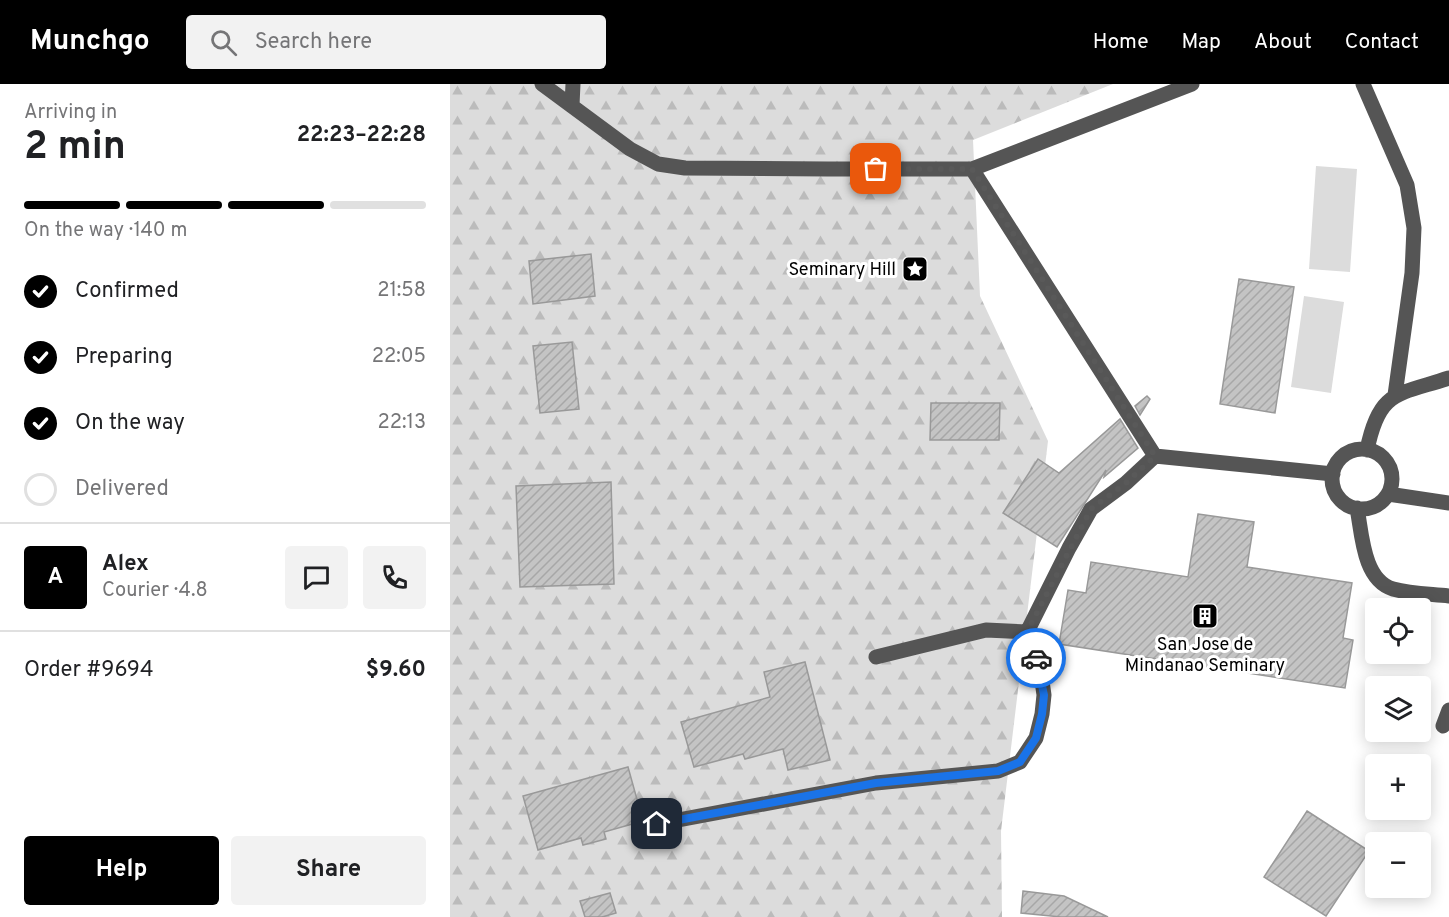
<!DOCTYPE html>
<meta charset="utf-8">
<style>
:root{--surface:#fff;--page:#f2f2f2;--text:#202124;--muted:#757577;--line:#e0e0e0;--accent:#000}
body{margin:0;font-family:Overpass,sans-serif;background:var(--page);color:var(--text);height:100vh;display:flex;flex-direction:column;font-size:22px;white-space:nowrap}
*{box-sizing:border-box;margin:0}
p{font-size:20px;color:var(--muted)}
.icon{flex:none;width:33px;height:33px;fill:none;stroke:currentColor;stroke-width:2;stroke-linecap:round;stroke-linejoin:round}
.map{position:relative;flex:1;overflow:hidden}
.sheet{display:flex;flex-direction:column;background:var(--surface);width:450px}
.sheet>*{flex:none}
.buttons{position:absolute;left:915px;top:514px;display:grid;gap:12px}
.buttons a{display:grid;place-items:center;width:66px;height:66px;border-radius:6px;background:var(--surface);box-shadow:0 3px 15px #0003;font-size:30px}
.pin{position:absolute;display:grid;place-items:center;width:51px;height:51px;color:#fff;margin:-26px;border-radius:12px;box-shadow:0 3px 9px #0006}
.courier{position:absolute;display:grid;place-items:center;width:60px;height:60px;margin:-30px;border:4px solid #1a73e8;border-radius:50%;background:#fff;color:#222;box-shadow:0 2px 8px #0007}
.overview em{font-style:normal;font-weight:700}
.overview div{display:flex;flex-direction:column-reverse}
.overview{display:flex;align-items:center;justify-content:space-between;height:102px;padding:0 24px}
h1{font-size:39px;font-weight:700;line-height:45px}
.bar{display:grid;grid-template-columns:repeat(4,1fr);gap:9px 6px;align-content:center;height:72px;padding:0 24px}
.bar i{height:8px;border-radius:4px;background:var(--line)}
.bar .selected{background:var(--accent)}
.bar p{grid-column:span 4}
.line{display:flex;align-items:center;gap:15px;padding:0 24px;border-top:2px solid var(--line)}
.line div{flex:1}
.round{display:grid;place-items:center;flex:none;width:63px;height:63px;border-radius:6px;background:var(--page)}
ol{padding:0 24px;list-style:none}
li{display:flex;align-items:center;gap:18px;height:66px}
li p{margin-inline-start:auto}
li .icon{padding:6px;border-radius:50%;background:var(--accent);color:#fff;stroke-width:4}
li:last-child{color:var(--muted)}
li i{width:33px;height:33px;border:3px solid var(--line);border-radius:50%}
.action{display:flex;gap:12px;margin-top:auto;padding:12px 24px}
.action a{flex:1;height:69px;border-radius:6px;background:var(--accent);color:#fff;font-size:24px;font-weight:700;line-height:69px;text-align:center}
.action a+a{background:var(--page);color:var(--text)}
header{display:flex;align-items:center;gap:36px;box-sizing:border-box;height:84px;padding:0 30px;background:var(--accent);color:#fff}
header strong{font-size:28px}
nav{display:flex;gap:33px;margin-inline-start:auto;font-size:21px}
.search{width:420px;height:54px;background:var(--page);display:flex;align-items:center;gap:15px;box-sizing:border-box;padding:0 21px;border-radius:6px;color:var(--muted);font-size:22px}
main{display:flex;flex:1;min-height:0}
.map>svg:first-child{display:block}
.grass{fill:#dcdcdc}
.forest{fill:url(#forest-firs)}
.building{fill:url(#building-hatch);stroke:#999;stroke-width:1.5}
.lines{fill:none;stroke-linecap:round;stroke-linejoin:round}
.minor{stroke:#555;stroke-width:15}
.done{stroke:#595959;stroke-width:6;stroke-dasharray:0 10.8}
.route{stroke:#1a73e8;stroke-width:8}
.labels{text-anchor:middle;stroke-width:6;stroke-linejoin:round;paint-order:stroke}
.poi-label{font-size:18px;fill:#000;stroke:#fff;text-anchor:end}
</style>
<header>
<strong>Munchgo</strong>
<div class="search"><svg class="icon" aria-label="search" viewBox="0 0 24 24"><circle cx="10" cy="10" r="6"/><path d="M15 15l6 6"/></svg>Search here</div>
<nav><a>Home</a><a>Map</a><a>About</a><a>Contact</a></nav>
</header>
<main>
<section class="sheet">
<div class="overview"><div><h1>2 min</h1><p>Arriving in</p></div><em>22:23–22:28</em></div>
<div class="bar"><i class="selected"></i><i class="selected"></i><i class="selected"></i><i></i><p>On the way · 140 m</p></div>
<ol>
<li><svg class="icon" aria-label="check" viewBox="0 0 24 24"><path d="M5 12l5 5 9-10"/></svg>Confirmed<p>21:58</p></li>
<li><svg class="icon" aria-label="check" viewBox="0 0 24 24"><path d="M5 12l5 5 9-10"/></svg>Preparing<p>22:05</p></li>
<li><svg class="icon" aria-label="check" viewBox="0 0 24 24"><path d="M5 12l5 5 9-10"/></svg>On the way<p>22:13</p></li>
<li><i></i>Delivered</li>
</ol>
<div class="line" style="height:108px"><b class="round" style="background:var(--accent);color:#fff">A</b><div><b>Alex</b><p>Courier · 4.8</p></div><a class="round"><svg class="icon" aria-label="chat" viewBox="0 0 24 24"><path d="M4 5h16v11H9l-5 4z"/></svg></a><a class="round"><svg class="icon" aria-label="phone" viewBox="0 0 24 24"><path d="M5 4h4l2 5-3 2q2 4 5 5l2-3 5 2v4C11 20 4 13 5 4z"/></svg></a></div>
<div class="line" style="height:78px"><div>Order #9694</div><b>$9.60</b></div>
<div class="action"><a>Help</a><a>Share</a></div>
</section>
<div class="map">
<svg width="999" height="833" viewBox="0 0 999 833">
<defs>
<pattern id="forest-firs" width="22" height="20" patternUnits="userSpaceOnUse" patternTransform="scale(1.5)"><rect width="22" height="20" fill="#dcdcdc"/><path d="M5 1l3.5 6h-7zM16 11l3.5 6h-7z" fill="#bbb"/></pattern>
<pattern id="building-hatch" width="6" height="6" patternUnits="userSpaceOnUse" patternTransform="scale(1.5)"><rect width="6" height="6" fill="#c4c4c4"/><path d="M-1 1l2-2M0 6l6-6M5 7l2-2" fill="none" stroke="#a7a7a7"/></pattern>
</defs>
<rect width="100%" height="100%" fill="#fff"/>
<path class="grass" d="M866,82L907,85L900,188L859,185Z
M854,212L894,218L881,309L841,303Z"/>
<path class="forest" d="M0,0H663L523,56L530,212L598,357L551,747L552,833H0Z"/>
<path class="building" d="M141,170L145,212L83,220L79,177Z
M789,195L844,203L825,329L770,320Z
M122,258L129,325L90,329L83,262Z
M697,312L700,315L690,331L685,322Z
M481,319H550L549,356H480Z
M670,335L688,364L654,393L656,386L607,463L553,429L588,375L609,389Z
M161,398L164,500L70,503L66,402Z
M748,430L804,438L797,483L902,499L893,554L903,556L895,604L609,560L618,506L636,509L641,478L738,493Z
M355,578L380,676L338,686L333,665L295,675L293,670L244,683L231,638L320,613L314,588Z
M178,683L193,737L154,748L156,755L133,761L131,754L88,766L73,712Z
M857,727L919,767L876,832L814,793Z
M573,807L614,812L658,833H611L571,829Z
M160,809L166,829L152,833H135L130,817Z"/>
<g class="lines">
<path class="minor" d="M92,0L180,65L208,80L235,84L378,85H522L742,0
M913,0L957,101L964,144L962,189L945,311
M122,21L123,0
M522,85L705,372L883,390
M882 395a30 30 0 1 1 60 0a30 30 0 1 1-60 0Z
M917,366C929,306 947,311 999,294
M938,410L999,419
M907,424C912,450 913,496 943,505C961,510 981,510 999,512
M426,573L536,546L577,548
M993,642L999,626
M207,740L426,699L548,687L570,678L586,654L592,630L594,611L590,583L577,548L619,464L641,425L676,399L705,372"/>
</g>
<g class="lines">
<path class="done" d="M426,85H522L705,372L676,399L641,425L577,548L586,574"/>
<path class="route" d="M207,740L426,699L548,687L570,678L586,654L592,630L594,611L586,574"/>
</g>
<defs>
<g id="sight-square" transform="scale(1.35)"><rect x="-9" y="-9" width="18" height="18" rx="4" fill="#000" stroke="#fff"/><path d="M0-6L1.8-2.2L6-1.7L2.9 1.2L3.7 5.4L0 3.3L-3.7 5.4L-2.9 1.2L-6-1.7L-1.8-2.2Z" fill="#fff"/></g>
<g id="building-square" transform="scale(1.35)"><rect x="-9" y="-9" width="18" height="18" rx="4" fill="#000" stroke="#fff"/><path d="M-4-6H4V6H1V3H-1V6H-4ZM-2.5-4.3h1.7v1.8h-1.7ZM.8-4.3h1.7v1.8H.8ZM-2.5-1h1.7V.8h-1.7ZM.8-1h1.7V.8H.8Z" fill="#fff"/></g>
</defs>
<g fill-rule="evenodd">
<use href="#sight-square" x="465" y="185"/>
<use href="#building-square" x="755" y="532"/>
</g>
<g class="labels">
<g class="poi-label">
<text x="446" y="191">Seminary Hill</text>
<text x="755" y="566" text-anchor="middle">San Jose de<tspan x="755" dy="21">Mindanao Seminary</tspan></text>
</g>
</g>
</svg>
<div class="buttons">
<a><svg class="icon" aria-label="locate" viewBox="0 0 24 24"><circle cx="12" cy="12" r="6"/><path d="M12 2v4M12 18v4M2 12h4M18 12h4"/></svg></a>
<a><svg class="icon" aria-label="layers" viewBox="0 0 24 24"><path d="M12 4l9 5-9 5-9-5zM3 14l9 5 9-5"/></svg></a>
<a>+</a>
<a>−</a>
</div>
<div class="pin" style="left:426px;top:85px;background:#ea580c"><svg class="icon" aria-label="bag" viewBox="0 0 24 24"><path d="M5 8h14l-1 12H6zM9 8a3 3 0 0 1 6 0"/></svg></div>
<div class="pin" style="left:207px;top:740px;background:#1f2937"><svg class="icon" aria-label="home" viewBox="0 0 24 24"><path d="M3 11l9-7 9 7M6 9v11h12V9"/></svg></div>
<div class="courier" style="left:586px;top:574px"><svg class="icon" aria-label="car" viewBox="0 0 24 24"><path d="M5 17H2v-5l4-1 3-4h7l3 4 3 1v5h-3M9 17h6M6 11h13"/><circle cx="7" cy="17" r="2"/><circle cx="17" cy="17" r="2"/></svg></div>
</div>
</main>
